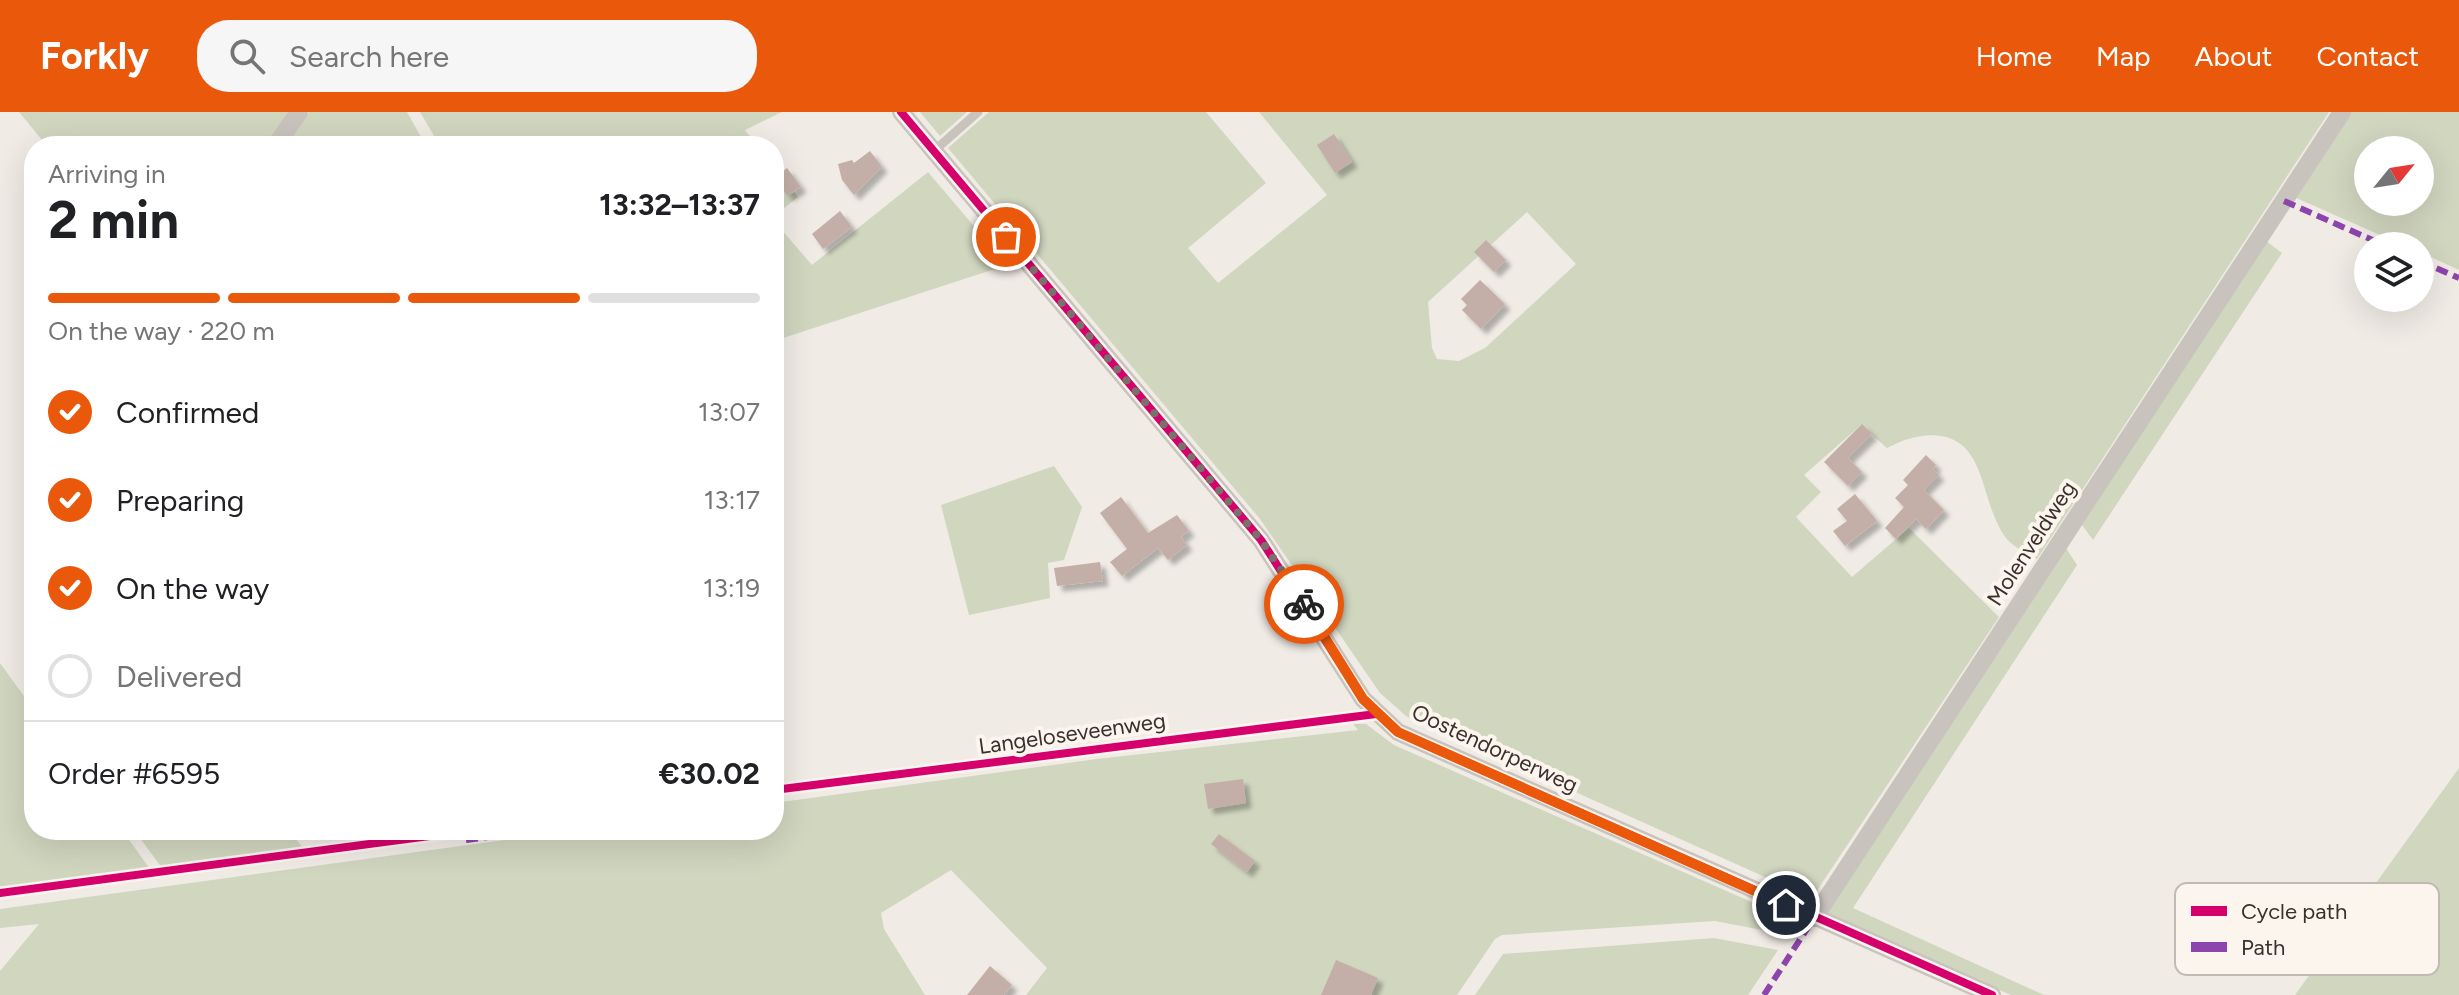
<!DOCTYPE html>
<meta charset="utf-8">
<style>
:root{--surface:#fff;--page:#f6f6f6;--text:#202124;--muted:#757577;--line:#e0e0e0;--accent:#ea580c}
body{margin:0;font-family:Figtree,sans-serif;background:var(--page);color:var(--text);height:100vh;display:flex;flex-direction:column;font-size:30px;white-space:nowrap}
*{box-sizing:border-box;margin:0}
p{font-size:26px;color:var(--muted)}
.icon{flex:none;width:44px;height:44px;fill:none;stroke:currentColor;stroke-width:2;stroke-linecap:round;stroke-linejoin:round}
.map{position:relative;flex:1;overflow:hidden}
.panel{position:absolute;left:24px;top:24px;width:760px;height:704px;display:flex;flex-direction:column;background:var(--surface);border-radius:32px;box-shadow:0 8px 32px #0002}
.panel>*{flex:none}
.needle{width:52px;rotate:60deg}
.controls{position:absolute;left:2354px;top:24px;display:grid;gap:16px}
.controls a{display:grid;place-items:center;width:80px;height:80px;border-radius:50%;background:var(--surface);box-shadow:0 8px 32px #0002;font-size:40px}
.pin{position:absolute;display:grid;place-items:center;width:68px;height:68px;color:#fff;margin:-34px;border:4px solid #fff;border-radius:50%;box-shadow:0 2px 8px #0007}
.courier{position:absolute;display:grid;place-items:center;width:80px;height:80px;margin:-40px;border:6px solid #ea580c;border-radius:50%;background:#fff;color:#222;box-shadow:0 2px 10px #0007}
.overview em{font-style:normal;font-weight:700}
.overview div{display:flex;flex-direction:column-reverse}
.overview{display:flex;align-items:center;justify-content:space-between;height:136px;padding:0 24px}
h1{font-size:52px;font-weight:700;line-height:60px}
.bar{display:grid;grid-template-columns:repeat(4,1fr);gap:12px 8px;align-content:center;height:96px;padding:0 24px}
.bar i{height:10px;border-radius:6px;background:var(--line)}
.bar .current{background:var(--accent)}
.bar p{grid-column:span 4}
.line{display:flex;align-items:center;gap:20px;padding:0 24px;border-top:2px solid var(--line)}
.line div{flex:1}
ol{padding:0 24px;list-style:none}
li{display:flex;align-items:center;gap:24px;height:88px}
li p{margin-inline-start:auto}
li .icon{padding:8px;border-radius:50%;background:var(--accent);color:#fff;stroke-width:4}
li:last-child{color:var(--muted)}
li i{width:44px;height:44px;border:4px solid var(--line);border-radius:50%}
header{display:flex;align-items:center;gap:48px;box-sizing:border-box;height:112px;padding:0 40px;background:var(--accent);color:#fff}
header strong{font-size:38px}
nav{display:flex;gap:44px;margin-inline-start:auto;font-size:28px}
.search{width:560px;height:72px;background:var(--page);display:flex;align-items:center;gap:20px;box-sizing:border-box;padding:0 28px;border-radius:32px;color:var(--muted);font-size:30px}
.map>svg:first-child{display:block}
.green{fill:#d1d6bf;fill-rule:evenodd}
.building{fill:#c3afa7;filter:url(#shadow)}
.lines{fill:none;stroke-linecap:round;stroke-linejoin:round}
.service{stroke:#c9c3be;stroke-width:9}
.minor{stroke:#c9c3be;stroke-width:18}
.quiet{stroke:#8e44ad;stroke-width:6;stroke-dasharray:12 6;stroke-linecap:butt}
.cycleway-casing{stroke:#fbf5ee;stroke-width:13}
.cycleway{stroke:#d6006c;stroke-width:8}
.done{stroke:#7a716c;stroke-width:8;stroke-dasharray:0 14.4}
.route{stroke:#ea580c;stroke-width:10}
.labels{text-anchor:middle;stroke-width:8;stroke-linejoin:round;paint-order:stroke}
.street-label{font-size:22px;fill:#3b302b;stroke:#fbf5ee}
.key{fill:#fbf5ee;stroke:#c1bab4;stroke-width:2}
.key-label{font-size:22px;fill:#3b302b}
</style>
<header>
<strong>Forkly</strong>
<div class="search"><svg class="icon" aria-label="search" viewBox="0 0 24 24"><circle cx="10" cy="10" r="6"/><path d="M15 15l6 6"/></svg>Search here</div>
<nav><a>Home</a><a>Map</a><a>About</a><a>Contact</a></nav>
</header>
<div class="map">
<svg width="2459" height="883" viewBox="0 0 2459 883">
<defs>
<filter id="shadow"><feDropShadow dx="5.5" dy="5.5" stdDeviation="2" flood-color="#0004"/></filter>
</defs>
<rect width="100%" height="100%" fill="#f0ebe5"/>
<path class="green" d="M19,0H288L268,34H47Z
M309,0H407L426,34H283Z
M420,0H782L745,18L758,34H440Z
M920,0H967L940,24Z
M989,0H1206L1266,71L1188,136L1218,171L1327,83L1259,0H2329L2037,447C2027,441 2013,435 2006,426C1981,393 1987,336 1946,325C1925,320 1905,327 1887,336L1861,313L1804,363L1821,380L1796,405L1852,465L1909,416L1999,505L1812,786L1406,604L1380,581L1260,407L948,36ZM1527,100L1576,152L1485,236L1459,249L1437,247L1432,236L1428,190Z
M2350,0H2459V158L2420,140V134H2405L2294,85ZM2368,38H2420V90H2368Z
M774,55L798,85L774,104Z
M928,60L1007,153L774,229V109L812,153Z
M2266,129L2282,141L2093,428L2082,413Z
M1054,354L1082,395L1064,448L1048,451L1050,486L969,503L941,393Z
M2066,436L2077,453L1853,796L2044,883H2011L1826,801Z
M0,551L34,598V718H122L150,757L0,777Z
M1353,612H1366L1394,633L1797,810L1788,823L1715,809L1502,823L1495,827L1457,883H1026L1047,856L951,758L881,801L884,817L925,883H0V859L39,812L0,816V797L577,718H774V691L1097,647L1358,618Z
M2459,656V883H2295Z
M134,718H289L303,736L162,756Z
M1714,826L1778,838L1748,883H1475L1503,842Z"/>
<path class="building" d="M1334,22L1352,50L1335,61L1317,33Z
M870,39L882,55L854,83L842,68L838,52L852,48L854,51Z
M787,56L801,75L788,84L774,66Z
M840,99L852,115L823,137L812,122Z
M1486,128L1506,148L1494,160L1474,140Z
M1480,168L1505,192L1481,217L1462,198L1467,193L1461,187Z
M1862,312L1872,322L1848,346L1862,360L1848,374L1824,350Z
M1926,343L1936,353L1933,357L1939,363L1924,378L1944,398L1926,417L1916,407L1896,427L1885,416L1904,395L1895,386L1908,373L1903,368Z
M1855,382L1877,409L1845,434L1833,419L1847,409L1837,397Z
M1121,385L1148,421L1177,403L1189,419L1181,425L1187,433L1168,448L1158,436L1122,464L1110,450L1127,437L1100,401Z
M1100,450L1103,469L1057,474L1054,456Z
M1243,667L1246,691L1208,697L1204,672Z
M1219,722L1255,749L1247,760L1211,732Z
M1336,848L1378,866L1371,883H1321Z
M990,854L1012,873L1004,883H967Z"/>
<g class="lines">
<path class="service" d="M934,39L978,0"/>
<path class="minor" d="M901,0L1261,428L1363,587L1398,620L1992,883
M278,30L299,0
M1814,806L2342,0"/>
<path class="quiet" d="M2284,89L2386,134
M2420,149L2459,166
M466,728L541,718
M1764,883L1814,806"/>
<g class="cycleway-casing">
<path id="cycleway" d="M901,0L1261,428L1363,587L1398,620L1992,883
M774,678L1376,602
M0,781L475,718"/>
</g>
<use href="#cycleway" class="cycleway"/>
</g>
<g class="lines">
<path class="done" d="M1006,125L1261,428L1304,492"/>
<path class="route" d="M1304,492L1363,587L1398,620L1786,793"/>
</g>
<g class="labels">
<g class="street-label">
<text transform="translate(2031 431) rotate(-57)" y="8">Molenveldweg</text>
<text transform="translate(1072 621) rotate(-8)" y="8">Langeloseveenweg</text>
<text transform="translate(1495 636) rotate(25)" y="8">Oostendorperweg</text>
</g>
</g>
<rect x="2175" y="771" width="264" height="92" rx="12" class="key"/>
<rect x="2191" y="794" width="36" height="10" fill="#d6006c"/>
<rect x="2191" y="830" width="36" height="10" fill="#8e44ad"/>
<g class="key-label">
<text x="2241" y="807">Cycle path</text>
<text x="2241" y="843">Path</text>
</g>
</svg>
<div class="controls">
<a><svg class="needle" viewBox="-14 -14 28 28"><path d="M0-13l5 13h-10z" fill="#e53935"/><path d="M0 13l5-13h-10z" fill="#757577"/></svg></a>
<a><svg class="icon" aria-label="layers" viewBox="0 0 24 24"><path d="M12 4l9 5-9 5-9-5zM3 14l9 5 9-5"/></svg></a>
</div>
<div class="pin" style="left:1006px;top:125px;background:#ea580c"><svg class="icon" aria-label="bag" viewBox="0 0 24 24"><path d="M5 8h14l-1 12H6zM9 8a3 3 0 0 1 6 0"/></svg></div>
<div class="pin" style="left:1786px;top:793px;background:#1f2937"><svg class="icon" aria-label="home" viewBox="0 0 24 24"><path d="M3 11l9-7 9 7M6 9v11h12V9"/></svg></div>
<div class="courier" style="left:1304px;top:492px"><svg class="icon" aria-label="bike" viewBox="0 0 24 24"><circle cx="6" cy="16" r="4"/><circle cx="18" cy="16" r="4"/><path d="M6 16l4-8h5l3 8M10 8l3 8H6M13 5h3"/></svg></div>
<section class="panel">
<div class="overview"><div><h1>2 min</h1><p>Arriving in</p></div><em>13:32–13:37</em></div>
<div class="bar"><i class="current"></i><i class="current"></i><i class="current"></i><i></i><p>On the way · 220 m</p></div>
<ol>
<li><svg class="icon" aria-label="check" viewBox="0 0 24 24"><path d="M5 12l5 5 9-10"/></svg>Confirmed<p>13:07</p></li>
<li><svg class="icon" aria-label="check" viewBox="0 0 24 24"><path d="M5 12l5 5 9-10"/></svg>Preparing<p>13:17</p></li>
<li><svg class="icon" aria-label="check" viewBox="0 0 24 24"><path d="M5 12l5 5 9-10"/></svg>On the way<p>13:19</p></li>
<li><i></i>Delivered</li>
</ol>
<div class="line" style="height:104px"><div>Order #6595</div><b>€30.02</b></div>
</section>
</div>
